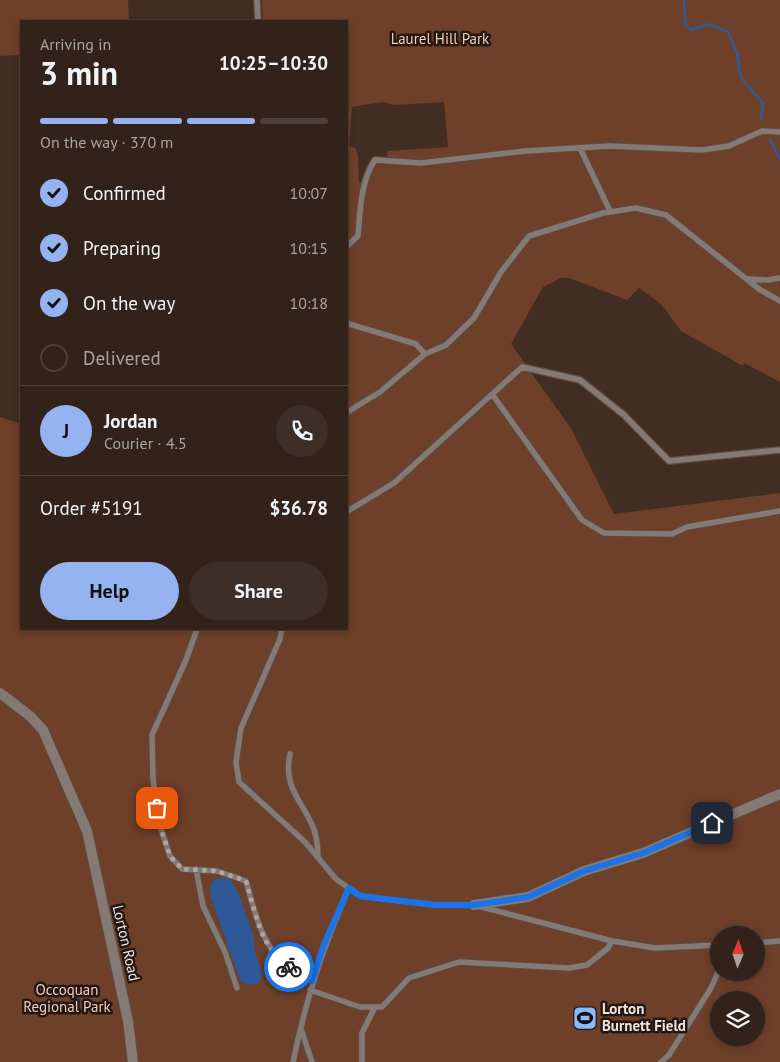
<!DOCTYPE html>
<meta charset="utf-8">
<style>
:root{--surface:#32221a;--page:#3d2f27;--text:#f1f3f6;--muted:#a8a4a2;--line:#4d3f39;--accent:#95b2f1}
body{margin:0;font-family:"PT Sans",sans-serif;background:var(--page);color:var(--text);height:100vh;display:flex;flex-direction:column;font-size:19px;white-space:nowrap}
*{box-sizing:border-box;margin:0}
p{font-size:16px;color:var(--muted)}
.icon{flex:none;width:28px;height:28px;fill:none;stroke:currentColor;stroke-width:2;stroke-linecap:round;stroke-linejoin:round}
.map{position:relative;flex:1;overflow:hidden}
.panel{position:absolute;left:20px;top:20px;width:328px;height:610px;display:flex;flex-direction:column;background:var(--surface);border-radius:0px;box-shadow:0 2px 8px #0003,0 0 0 1px var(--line)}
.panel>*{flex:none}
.needle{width:32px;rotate:2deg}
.buttons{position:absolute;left:710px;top:926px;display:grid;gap:10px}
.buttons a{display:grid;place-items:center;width:55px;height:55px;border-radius:50%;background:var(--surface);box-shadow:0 2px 8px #0003,0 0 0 1px var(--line);font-size:25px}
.pin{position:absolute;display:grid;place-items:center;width:42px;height:42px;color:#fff;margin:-21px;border-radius:10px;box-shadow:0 2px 8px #0006}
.courier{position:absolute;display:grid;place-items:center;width:50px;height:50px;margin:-25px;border:4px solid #1a73e8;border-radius:50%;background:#fff;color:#222;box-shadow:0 1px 6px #0007}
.headline em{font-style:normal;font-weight:600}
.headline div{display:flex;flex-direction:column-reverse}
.headline{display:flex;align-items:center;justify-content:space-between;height:85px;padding:0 20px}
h1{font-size:32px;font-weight:600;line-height:38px}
.bar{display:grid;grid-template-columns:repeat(4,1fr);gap:8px 5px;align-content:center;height:60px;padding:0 20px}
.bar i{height:6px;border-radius:4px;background:var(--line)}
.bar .active{background:var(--accent)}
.bar p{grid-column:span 4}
.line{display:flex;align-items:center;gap:12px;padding:0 20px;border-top:1px solid var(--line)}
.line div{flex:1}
.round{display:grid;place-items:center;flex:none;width:52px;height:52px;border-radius:26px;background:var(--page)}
ol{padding:0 20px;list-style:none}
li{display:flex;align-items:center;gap:15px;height:55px}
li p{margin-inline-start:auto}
li .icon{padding:5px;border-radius:50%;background:var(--accent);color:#111;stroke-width:4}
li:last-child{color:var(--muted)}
li i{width:28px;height:28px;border:2px solid var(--line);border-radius:50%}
.button{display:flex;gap:10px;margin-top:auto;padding:10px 20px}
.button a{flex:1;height:58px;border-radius:30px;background:var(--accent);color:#111;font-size:20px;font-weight:600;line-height:58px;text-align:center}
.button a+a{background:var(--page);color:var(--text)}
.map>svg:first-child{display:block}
.green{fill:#6e3f29;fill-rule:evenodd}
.water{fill:#2e5998}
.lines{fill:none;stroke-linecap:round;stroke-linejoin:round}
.stream{stroke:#2e5998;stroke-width:2.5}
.service-casing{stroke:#5e4a40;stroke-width:8}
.minor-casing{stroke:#5e4a40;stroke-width:12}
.service{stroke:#857974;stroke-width:5.5}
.minor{stroke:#857974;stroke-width:10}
.done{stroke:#b3a39b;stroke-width:5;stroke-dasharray:0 9}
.route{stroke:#1a73e8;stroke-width:6}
.labels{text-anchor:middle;stroke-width:5;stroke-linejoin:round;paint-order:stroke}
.park-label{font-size:15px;fill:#f9ccb9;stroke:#211813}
.street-label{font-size:15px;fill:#f0e2db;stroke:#211813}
.poi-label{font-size:15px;font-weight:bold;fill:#f0e2db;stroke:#211813;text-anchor:start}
</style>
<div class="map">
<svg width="780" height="1062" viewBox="0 0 780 1062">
<rect width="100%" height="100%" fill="#422d23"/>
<path class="green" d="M0,0H128L129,21H21V55L0,56Z
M262,0H780V382L744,363L743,366L681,331L661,304L639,288L627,300L569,278H561L543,287L511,344L572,430L614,514L780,493V1062H0V417L21,424V629H346V21H263ZM382,102L394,105L444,102L448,147L388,151L384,165L375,164L372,167L369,183H359L358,155L355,148L349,146L352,107ZM719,935H756V972H719ZM719,1000H756V1038H719Z"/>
<path class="water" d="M227,878L231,880L239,894L254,938L255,952L262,973L260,982L256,984H246L240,980L211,898L210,885L216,879Z"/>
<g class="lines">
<path class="stream" d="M684,0L685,24L691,30L709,24L728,32L737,53L741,78L763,103L761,119
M770,139L780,159"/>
<g class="service-casing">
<path id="service" d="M257,0L258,21
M580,148L610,211
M346,247L358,236C360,211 361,180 375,160L421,163L526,151L609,146L702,150L729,146L762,131L780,132
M748,279L768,280L780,278
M346,323L416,344L425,354L446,345L474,318L501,272L529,236L603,213L636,208L666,215L759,289L780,301
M492,394L582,520L604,533L672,534L687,527L780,511
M346,413L380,392L425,354
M346,512L394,483L522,367L580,380L624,415L669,461L780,450
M197,629L186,660L152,735L153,778L159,823L170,856L182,869L217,871L246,881C254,910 261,941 282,962C290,970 302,975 312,981
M282,629L280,639L241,728L236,762L239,782L304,841L336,879L360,896L436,905H474L612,941L655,948L719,945
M290,754C283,788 301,799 313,827C317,837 318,847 318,857
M196,869L203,906L225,952L237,988
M756,943L780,941
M310,990L360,1007H382L409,978L459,962L569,968L587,965L608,948L612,941
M301,1029L312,1062
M293,1062C306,999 323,947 349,888
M362,1062V1033L375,1007
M661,1062L669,1055L711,988L719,970"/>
</g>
<g class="minor-casing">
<path id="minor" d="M0,693L30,716L43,730L87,831L128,1021L133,1062
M474,905L528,897L584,871L643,853L780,794"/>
</g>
<use href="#service" class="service"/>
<use href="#minor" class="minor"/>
</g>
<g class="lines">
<path class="done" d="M157,808L159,823L170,856L182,869L217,871L246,881C255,911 261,950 289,967"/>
<path class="route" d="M289,967L312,981L324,944L349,888L360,896L436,905H474L528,897L584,871L643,853L712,823"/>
</g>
<defs>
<g id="stadium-square" transform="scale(1.25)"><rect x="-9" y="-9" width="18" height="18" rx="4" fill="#8cb9fc" stroke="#211813"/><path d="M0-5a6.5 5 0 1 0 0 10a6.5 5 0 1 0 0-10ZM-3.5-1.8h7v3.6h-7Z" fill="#111"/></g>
</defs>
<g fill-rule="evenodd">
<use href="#stadium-square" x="585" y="1018"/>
</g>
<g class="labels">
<g class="park-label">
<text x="440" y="44">Laurel Hill Park</text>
<text x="67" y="995">Occoquan<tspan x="67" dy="17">Regional Park</tspan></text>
</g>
<g class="street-label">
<text transform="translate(126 943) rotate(77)" y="5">Lorton Road</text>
</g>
<g class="poi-label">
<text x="602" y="1014">Lorton<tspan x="602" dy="17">Burnett Field</tspan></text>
</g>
</g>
</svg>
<div class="buttons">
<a><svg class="needle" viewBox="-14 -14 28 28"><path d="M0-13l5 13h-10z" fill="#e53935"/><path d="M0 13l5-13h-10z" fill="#a8a4a2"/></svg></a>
<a><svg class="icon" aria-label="layers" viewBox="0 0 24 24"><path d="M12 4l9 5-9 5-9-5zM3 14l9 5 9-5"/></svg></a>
</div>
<div class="pin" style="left:157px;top:808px;background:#ea580c"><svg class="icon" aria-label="bag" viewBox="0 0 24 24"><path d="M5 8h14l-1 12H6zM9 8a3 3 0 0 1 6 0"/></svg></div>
<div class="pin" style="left:712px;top:823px;background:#1f2937"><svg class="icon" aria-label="home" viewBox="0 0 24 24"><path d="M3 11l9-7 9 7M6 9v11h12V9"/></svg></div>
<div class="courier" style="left:289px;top:967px"><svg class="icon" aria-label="bike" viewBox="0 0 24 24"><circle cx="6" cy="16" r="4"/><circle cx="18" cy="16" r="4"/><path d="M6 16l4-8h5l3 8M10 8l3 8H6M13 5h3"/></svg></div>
<section class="panel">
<div class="headline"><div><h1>3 min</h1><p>Arriving in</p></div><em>10:25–10:30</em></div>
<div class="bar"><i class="active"></i><i class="active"></i><i class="active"></i><i></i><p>On the way · 370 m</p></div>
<ol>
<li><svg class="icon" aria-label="check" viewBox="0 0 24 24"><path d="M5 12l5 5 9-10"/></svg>Confirmed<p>10:07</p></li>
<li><svg class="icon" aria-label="check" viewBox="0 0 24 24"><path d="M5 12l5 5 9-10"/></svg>Preparing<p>10:15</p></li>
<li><svg class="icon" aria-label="check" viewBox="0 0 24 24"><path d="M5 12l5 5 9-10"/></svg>On the way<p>10:18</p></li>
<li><i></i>Delivered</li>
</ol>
<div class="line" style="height:90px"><b class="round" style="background:var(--accent);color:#111">J</b><div><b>Jordan</b><p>Courier · 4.5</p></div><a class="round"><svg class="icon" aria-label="phone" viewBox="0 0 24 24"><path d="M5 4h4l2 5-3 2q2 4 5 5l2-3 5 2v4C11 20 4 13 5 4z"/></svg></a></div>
<div class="line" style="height:65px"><div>Order #5191</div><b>$36.78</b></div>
<div class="button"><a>Help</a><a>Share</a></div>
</section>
</div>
